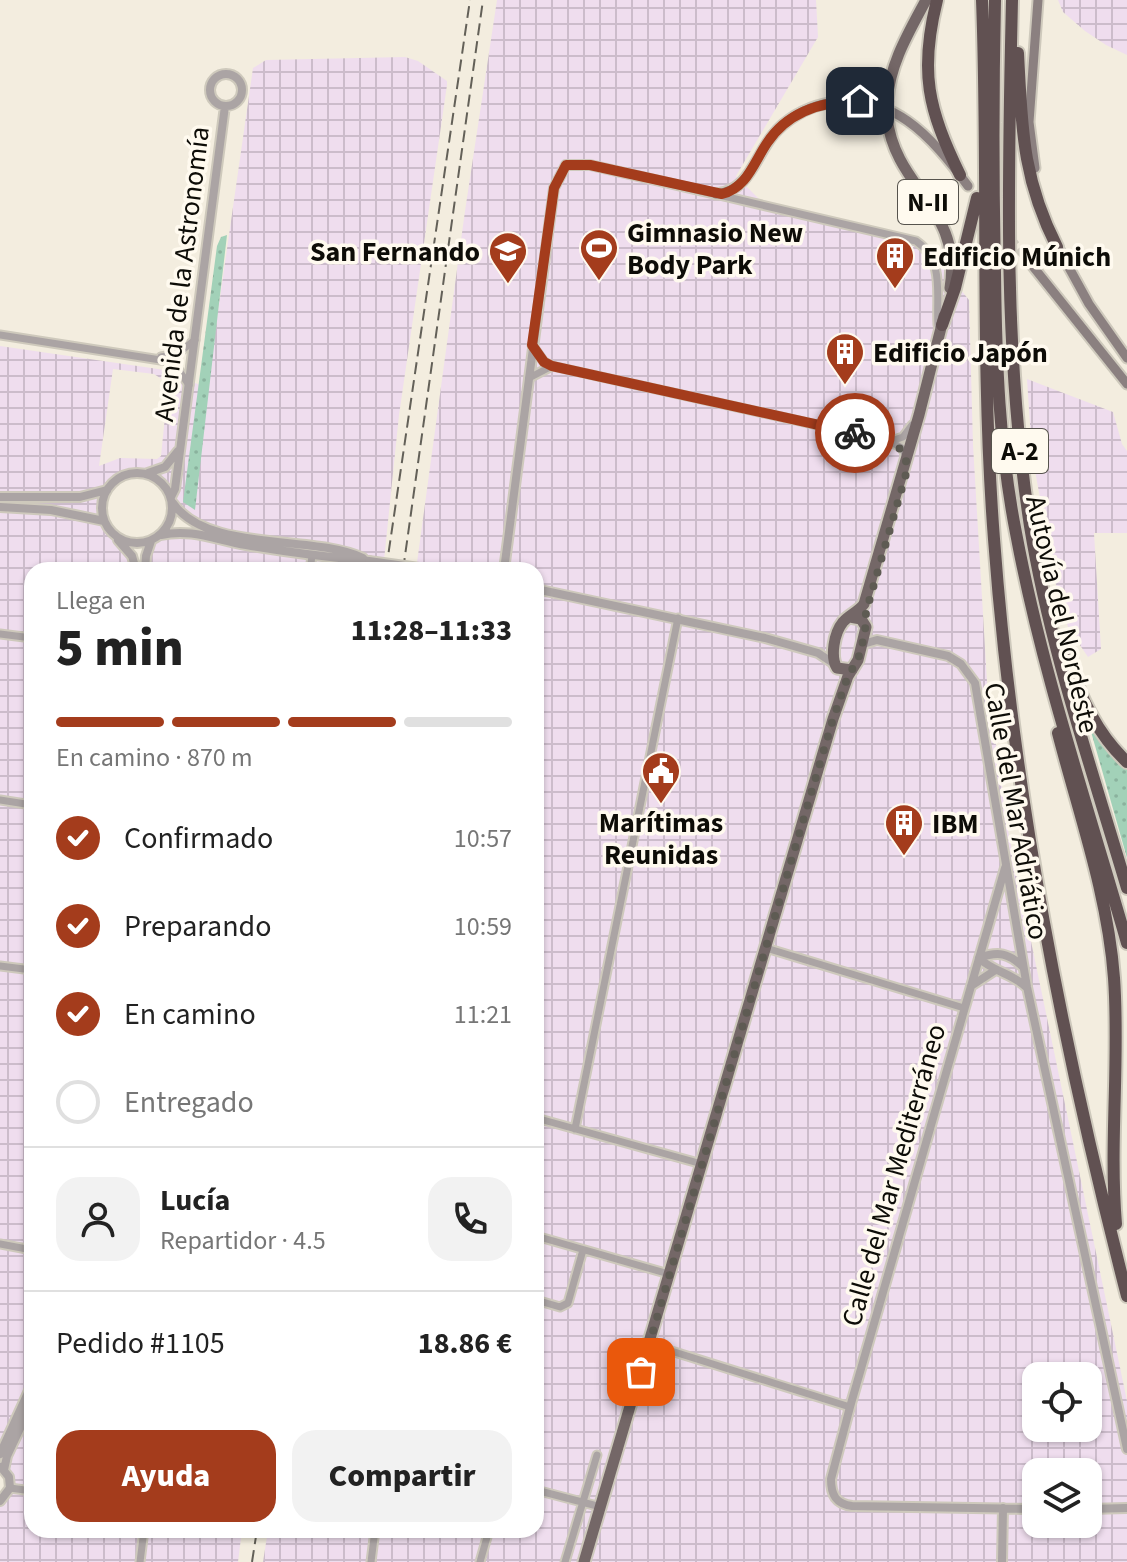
<!DOCTYPE html>
<html lang="es">
<meta charset="utf-8">
<style>
:root{--surface:#fff;--page:#f2f2f2;--text:#222;--muted:#767676;--line:#e0e0e0;--accent:#a43c1c}
body{margin:0;font-family:"Source Sans 3",sans-serif;background:var(--page);color:var(--text);height:100vh;display:flex;flex-direction:column;font-size:30px;white-space:nowrap}
*{box-sizing:border-box;margin:0}
p{font-size:26px;color:var(--muted)}
.icon{flex:none;width:44px;height:44px;fill:none;stroke:currentColor;stroke-width:2;stroke-linecap:round;stroke-linejoin:round}
.map{position:relative;flex:1;overflow:hidden}
.side{position:absolute;left:24px;top:562px;width:520px;height:976px;display:flex;flex-direction:column;background:var(--surface);border-radius:24px;box-shadow:0 2px 6px #0004}
.side>*{flex:none}
.fabs{position:absolute;left:1022px;top:1362px;display:grid;gap:16px}
.fabs a{display:grid;place-items:center;width:80px;height:80px;border-radius:16px;background:var(--surface);box-shadow:0 2px 6px #0004;font-size:40px}
.pin{position:absolute;display:grid;place-items:center;width:68px;height:68px;color:#fff;margin:-34px;border-radius:16px;box-shadow:0 4px 12px #0006}
.courier{position:absolute;display:grid;place-items:center;width:80px;height:80px;margin:-40px;border:6px solid #a43c1c;border-radius:50%;background:#fff;color:#222;box-shadow:0 2px 10px #0007}
.overview em{font-style:normal;font-weight:800}
.overview div{display:flex;flex-direction:column-reverse}
.overview{display:flex;align-items:center;justify-content:space-between;height:136px;padding:0 32px}
h1{font-size:52px;font-weight:800;line-height:60px}
.bar{display:grid;grid-template-columns:repeat(4,1fr);gap:12px 8px;align-content:center;height:96px;padding:0 32px}
.bar i{height:10px;border-radius:6px;background:var(--line)}
.bar .selected{background:var(--accent)}
.bar p{grid-column:span 4}
.line{display:flex;align-items:center;gap:20px;padding:0 32px;border-top:2px solid var(--line)}
.line div{flex:1}
.round{display:grid;place-items:center;flex:none;width:84px;height:84px;border-radius:24px;background:var(--page)}
ol{padding:0 32px;list-style:none}
li{display:flex;align-items:center;gap:24px;height:88px}
li p{margin-inline-start:auto}
li .icon{padding:8px;border-radius:50%;background:var(--accent);color:#fff;stroke-width:4}
li:last-child{color:var(--muted)}
li i{width:44px;height:44px;border:4px solid var(--line);border-radius:50%}
.cta{display:flex;gap:16px;margin-top:auto;padding:16px 32px}
.cta a{flex:1;height:92px;border-radius:24px;background:var(--accent);color:#fff;font-size:32px;font-weight:800;line-height:92px;text-align:center}
.cta a+a{background:var(--page);color:var(--text)}
.map>svg:first-child{display:block}
.industrial{fill:url(#industrial-grid);fill-rule:evenodd}
.green{fill:url(#green-dots)}
.lines{fill:none;stroke-linecap:round;stroke-linejoin:round}
.secondary-tunnel{stroke:#d0cbbf;stroke-width:9;stroke-dasharray:9 4.5;stroke-linecap:butt}
.minor-casing{stroke:#cec9bc;stroke-width:11}
.tertiary-casing{stroke:#cec9bc;stroke-width:12}
.secondary-casing{stroke:#cec9bc;stroke-width:13}
.primary-casing{stroke:#cec9bc;stroke-width:15}
.motorway-casing{stroke:#cec9bc;stroke-width:16}
.minor{stroke:#aba4a4;stroke-width:7}
.tertiary{stroke:#aba4a4;stroke-width:8}
.secondary{stroke:#8b8080;stroke-width:9}
.primary{stroke:#746767;stroke-width:11}
.motorway{stroke:#615152;stroke-width:12}
.rail{stroke:#636058;stroke-width:2;stroke-dasharray:12 6;stroke-linecap:butt}
.tertiary-bridge-casing{stroke:#cec9bc;stroke-width:12;stroke-linecap:butt}
.primary-bridge-casing{stroke:#cec9bc;stroke-width:15;stroke-linecap:butt}
.tertiary-bridge{stroke:#aba4a4;stroke-width:8}
.primary-bridge{stroke:#746767;stroke-width:11}
.done{stroke:#5e5b53;stroke-width:8;stroke-dasharray:0 14.4}
.route{stroke:#a43c1c;stroke-width:10}
.labels{text-anchor:middle;stroke-width:7;stroke-linejoin:round;paint-order:stroke}
.shield{fill:#fffaef;stroke:#56534d;stroke-width:2}
.shield-label{font-size:26px;font-weight:bold;fill:#0d0c07}
.poi-label{font-size:28px;font-weight:bold;fill:#0d0c07;stroke:#fffaef;text-anchor:start}
.street-label{font-size:28px;fill:#0d0c07;stroke:#fffaef}
</style>
<div class="map">
<svg width="1127" height="1562" viewBox="0 0 1127 1562">
<defs>
<pattern id="industrial-grid" width="8" height="8" patternUnits="userSpaceOnUse" patternTransform="scale(2)"><rect width="8" height="8" fill="#efddee"/><path d="M0 4h8M4 0v8" fill="none" stroke="#ccbccb"/></pattern>
<pattern id="green-dots" width="8" height="8" patternUnits="userSpaceOnUse" patternTransform="scale(2)"><rect width="8" height="8" fill="#a2d1b8"/><path d="M2 2h.1M6 6h.1" fill="none" stroke="#8ab29d" stroke-width="1.8" stroke-linecap="round"/></pattern>
</defs>
<rect width="100%" height="100%" fill="#f3eddf"/>
<path class="industrial" d="M497,0H816L818,37L736,176L761,201L920,239L969,300L973,445L987,682L1009,836L1127,1401V1562H263L268,1530H536V570H416L465,211ZM1036,1376H1088V1428H1036ZM1036,1472H1088V1524H1036Z
M1058,0H1127V55L1106,45L1085,31L1063,12Z
M405,57L418,61L447,81V85L399,415L383,570H145L151,541L160,535L177,532L240,544L359,556L263,541L192,521L162,483L153,477L134,473L116,480L107,490L102,509L108,529L132,556L136,570H32V1384L0,1453V346L165,370L207,388L253,68L266,60ZM113,369L154,374L166,382L168,387L161,456L157,459L120,458L99,466Z
M1027,379L1113,412L1122,444L1127,451V533H1094L1101,649L1088,657L1069,629L1060,607L1032,454Z
M32,1403V1530H242L238,1562H0V1501L10,1488L4,1470Z"/>
<path class="green" d="M227,235L195,510L183,502L217,246L221,237Z
M1084,707L1127,768V858Z"/>
<g class="lines">
<path class="secondary-tunnel" d="M993,217L1027,259"/>
<g class="minor-casing">
<path id="minor" d="M719,195L916,241C945,261 936,294 938,325
M0,335L167,361L175,365L189,385
M532,345L544,362L552,366L889,441L902,448L906,456
M161,357L177,354L195,340
M529,378L552,366
M891,441L903,437L912,425
M310,570L312,556
M0,634L32,638
M0,800L32,805
M766,948L964,1008
M0,966L32,970
M536,1118L702,1164
M575,1129L678,618
M536,1236L669,1274
M0,1244L32,1250
M536,1300L560,1307L568,1303L583,1250
M649,1344L850,1407
M10,1488L32,1491
M536,1490L601,1507
M140,1562L144,1530
M371,1562L375,1530
M480,1562L489,1530
M565,1562L597,1455"/>
</g>
<g class="tertiary-casing">
<path id="tertiary" d="M210 90a16 16 0 1 1 32 0a16 16 0 1 1-32 0Z
M102 508a35 35 0 1 1 70 0a35 35 0 1 1-70 0Z
M148,473L165,467L178,451
M0,497H80L107,490
M171,497L175,489L225,106
M173,503C207,553 313,534 363,558
M0,507L51,510L104,521
M161,535C191,528 216,540 246,545C287,552 327,557 369,561
M118,540L132,556L136,570
M419,568L434,570
M145,570L146,556L151,541
M504,570L554,188L566,165H590L716,194
M536,589L765,638L818,653L833,663
M863,644L877,640L948,656L961,664L975,683L1027,987L1127,1449
M1005,868L850,1407L831,1479C831,1495 836,1504 852,1506L1036,1509
M1023,967C1009,953 998,951 979,958C993,972 1012,973 1026,987
M971,986L994,971
M0,1454L32,1384
M4,1470L7,1456L32,1403
M0,1501L10,1488L9,1477L1,1467
M1088,1509L1127,1508
M1002,1562L1003,1508"/>
</g>
<g class="secondary-casing">
<path id="secondary" d="M1035,168L1029,122L1038,0
M716,194C749,191 755,157 773,135C785,120 805,108 824,104C891,89 932,137 968,186
M1056,244L1089,304L1127,358
M1027,259L1127,384"/>
</g>
<g class="primary-casing">
<path id="primary" d="M887,101C890,63 909,32 926,0
M887,118C896,191 963,207 950,288
M852,670L837,668C830,657 834,633 843,622C849,615 858,612 864,604L919,415L944,316
M584,1562L833,719L848,676L858,660L866,627L861,619L850,617"/>
</g>
<g class="motorway-casing">
<path id="motorway" d="M937,0C919,72 928,109 960,175
M982,0C989,180 980,360 994,539C1013,795 1063,1048 1127,1296
M995,0C993,91 993,182 995,273C996,360 999,447 1016,533C1042,672 1088,807 1127,943
M1012,0C1008,176 1003,351 1030,526C1050,649 1092,769 1127,888
M1018,53C1022,128 1022,178 1057,247
M942,325L955,288L977,198
M1068,658C1079,695 1098,735 1127,762
M1058,733C1079,814 1108,895 1114,978C1120,1060 1109,1142 1116,1224"/>
</g>
<use href="#minor" class="minor"/>
<use href="#tertiary" class="tertiary"/>
<use href="#secondary" class="secondary"/>
<use href="#primary" class="primary"/>
<use href="#motorway" class="motorway"/>
<path class="rail" d="M386,570L470,0
M403,570L483,0
M252,1562L257,1530"/>
<g class="tertiary-bridge-casing">
<path id="tertiary-bridge" d="M369,561L419,568"/>
</g>
<g class="primary-bridge-casing">
<path id="primary-bridge" d="M887,101V118"/>
</g>
<use href="#tertiary-bridge" class="tertiary-bridge"/>
<use href="#primary-bridge" class="primary-bridge"/>
</g>
<g class="lines">
<path class="done" d="M641,1372L833,719L848,676L858,660L865,633L866,612L906,474C911,440 880,439 855,433"/>
<path class="route" d="M855,433L552,366L544,362L532,345L554,188L566,165H590L722,194C747,188 754,162 767,143C788,111 823,101 860,101"/>
</g>
<defs>
<g id="stadium-pin" transform="scale(2)"><path d="M0 17L-7.5 6A9.5 9.5 0 1 1 7.5 6Z" fill="#a43c1c" stroke="#fffaef"/><path d="M0-5a6.5 5 0 1 0 0 10a6.5 5 0 1 0 0-10ZM-3.5-1.8h7v3.6h-7Z" fill="#fff"/></g>
<g id="school-pin" transform="scale(2)"><path d="M0 17L-7.5 6A9.5 9.5 0 1 1 7.5 6Z" fill="#a43c1c" stroke="#fffaef"/><path d="M0-5L7-2L0 1L-7-2ZM-4 1L0 2.5L4 1V4Q0 6-4 4Z" fill="#fff"/></g>
<g id="building-pin" transform="scale(2)"><path d="M0 17L-7.5 6A9.5 9.5 0 1 1 7.5 6Z" fill="#a43c1c" stroke="#fffaef"/><path d="M-4-6H4V6H1V3H-1V6H-4ZM-2.5-4.3h1.7v1.8h-1.7ZM.8-4.3h1.7v1.8H.8ZM-2.5-1h1.7V.8h-1.7ZM.8-1h1.7V.8H.8Z" fill="#fff"/></g>
<g id="civic-pin" transform="scale(2)"><path d="M0 17L-7.5 6A9.5 9.5 0 1 1 7.5 6Z" fill="#a43c1c" stroke="#fffaef"/><path d="M-.6-6.5H3V-4.5H.6V-3L4-1V1h2V6H-6V1h2V-1L-.6-3ZM-1.2 2.5V6h2.4V2.5Z" fill="#fff"/></g>
</defs>
<g fill-rule="evenodd">
<use href="#stadium-pin" x="599" y="248"/>
<use href="#school-pin" x="508" y="251"/>
<use href="#building-pin" x="895" y="256"/>
<use href="#building-pin" x="845" y="352"/>
<use href="#civic-pin" x="661" y="771"/>
<use href="#building-pin" x="904" y="823"/>
</g>
<g class="labels">
<g class="shield">
<rect x="898" y="180" width="60" height="44" rx="6"/>
<rect x="992" y="429" width="56" height="44" rx="6"/>
</g>
<g class="shield-label">
<text x="928" y="211">N-II</text>
<text x="1020" y="460">A-2</text>
</g>
<g class="poi-label">
<text x="627" y="242">Gimnasio New<tspan x="627" dy="32">Body Park</tspan></text>
<text x="480" y="261" text-anchor="end">San Fernando</text>
<text x="923" y="266">Edificio Múnich</text>
<text x="873" y="362">Edificio Japón</text>
<text x="661" y="832" text-anchor="middle">Marítimas<tspan x="661" dy="32">Reunidas</tspan></text>
<text x="932" y="833">IBM</text>
</g>
<g class="street-label">
<text transform="translate(181 274) rotate(-83)" y="10">Avenida de la Astronomía</text>
<text transform="translate(1063 614) rotate(77)" y="10">Autovía del Nordeste</text>
<text transform="translate(1017 811) rotate(80)" y="10">Calle del Mar Adriático</text>
<text transform="translate(893 1175) rotate(-74)" y="10">Calle del Mar Mediterráneo</text>
</g>
</g>
</svg>
<div class="fabs">
<a><svg class="icon" aria-label="locate" viewBox="0 0 24 24"><circle cx="12" cy="12" r="6"/><path d="M12 2v4M12 18v4M2 12h4M18 12h4"/></svg></a>
<a><svg class="icon" aria-label="layers" viewBox="0 0 24 24"><path d="M12 4l9 5-9 5-9-5zM3 14l9 5 9-5"/></svg></a>
</div>
<div class="pin" style="left:641px;top:1372px;background:#ea580c"><svg class="icon" aria-label="bag" viewBox="0 0 24 24"><path d="M5 8h14l-1 12H6zM9 8a3 3 0 0 1 6 0"/></svg></div>
<div class="pin" style="left:860px;top:101px;background:#1f2937"><svg class="icon" aria-label="home" viewBox="0 0 24 24"><path d="M3 11l9-7 9 7M6 9v11h12V9"/></svg></div>
<div class="courier" style="left:855px;top:433px"><svg class="icon" aria-label="bike" viewBox="0 0 24 24"><circle cx="6" cy="16" r="4"/><circle cx="18" cy="16" r="4"/><path d="M6 16l4-8h5l3 8M10 8l3 8H6M13 5h3"/></svg></div>
<section class="side">
<div class="overview"><div><h1>5 min</h1><p>Llega en</p></div><em>11:28–11:33</em></div>
<div class="bar"><i class="selected"></i><i class="selected"></i><i class="selected"></i><i></i><p>En camino · 870 m</p></div>
<ol>
<li><svg class="icon" aria-label="check" viewBox="0 0 24 24"><path d="M5 12l5 5 9-10"/></svg>Confirmado<p>10:57</p></li>
<li><svg class="icon" aria-label="check" viewBox="0 0 24 24"><path d="M5 12l5 5 9-10"/></svg>Preparando<p>10:59</p></li>
<li><svg class="icon" aria-label="check" viewBox="0 0 24 24"><path d="M5 12l5 5 9-10"/></svg>En camino<p>11:21</p></li>
<li><i></i>Entregado</li>
</ol>
<div class="line" style="height:144px"><a class="round"><svg class="icon" aria-label="person" viewBox="0 0 24 24"><circle cx="12" cy="8" r="4"/><path d="M4 21q1-7 8-7t8 7"/></svg></a><div><b>Lucía</b><p>Repartidor · 4.5</p></div><a class="round"><svg class="icon" aria-label="phone" viewBox="0 0 24 24"><path d="M5 4h4l2 5-3 2q2 4 5 5l2-3 5 2v4C11 20 4 13 5 4z"/></svg></a></div>
<div class="line" style="height:104px"><div>Pedido #1105</div><b>18.86 €</b></div>
<div class="cta"><a>Ayuda</a><a>Compartir</a></div>
</section>
</div>
